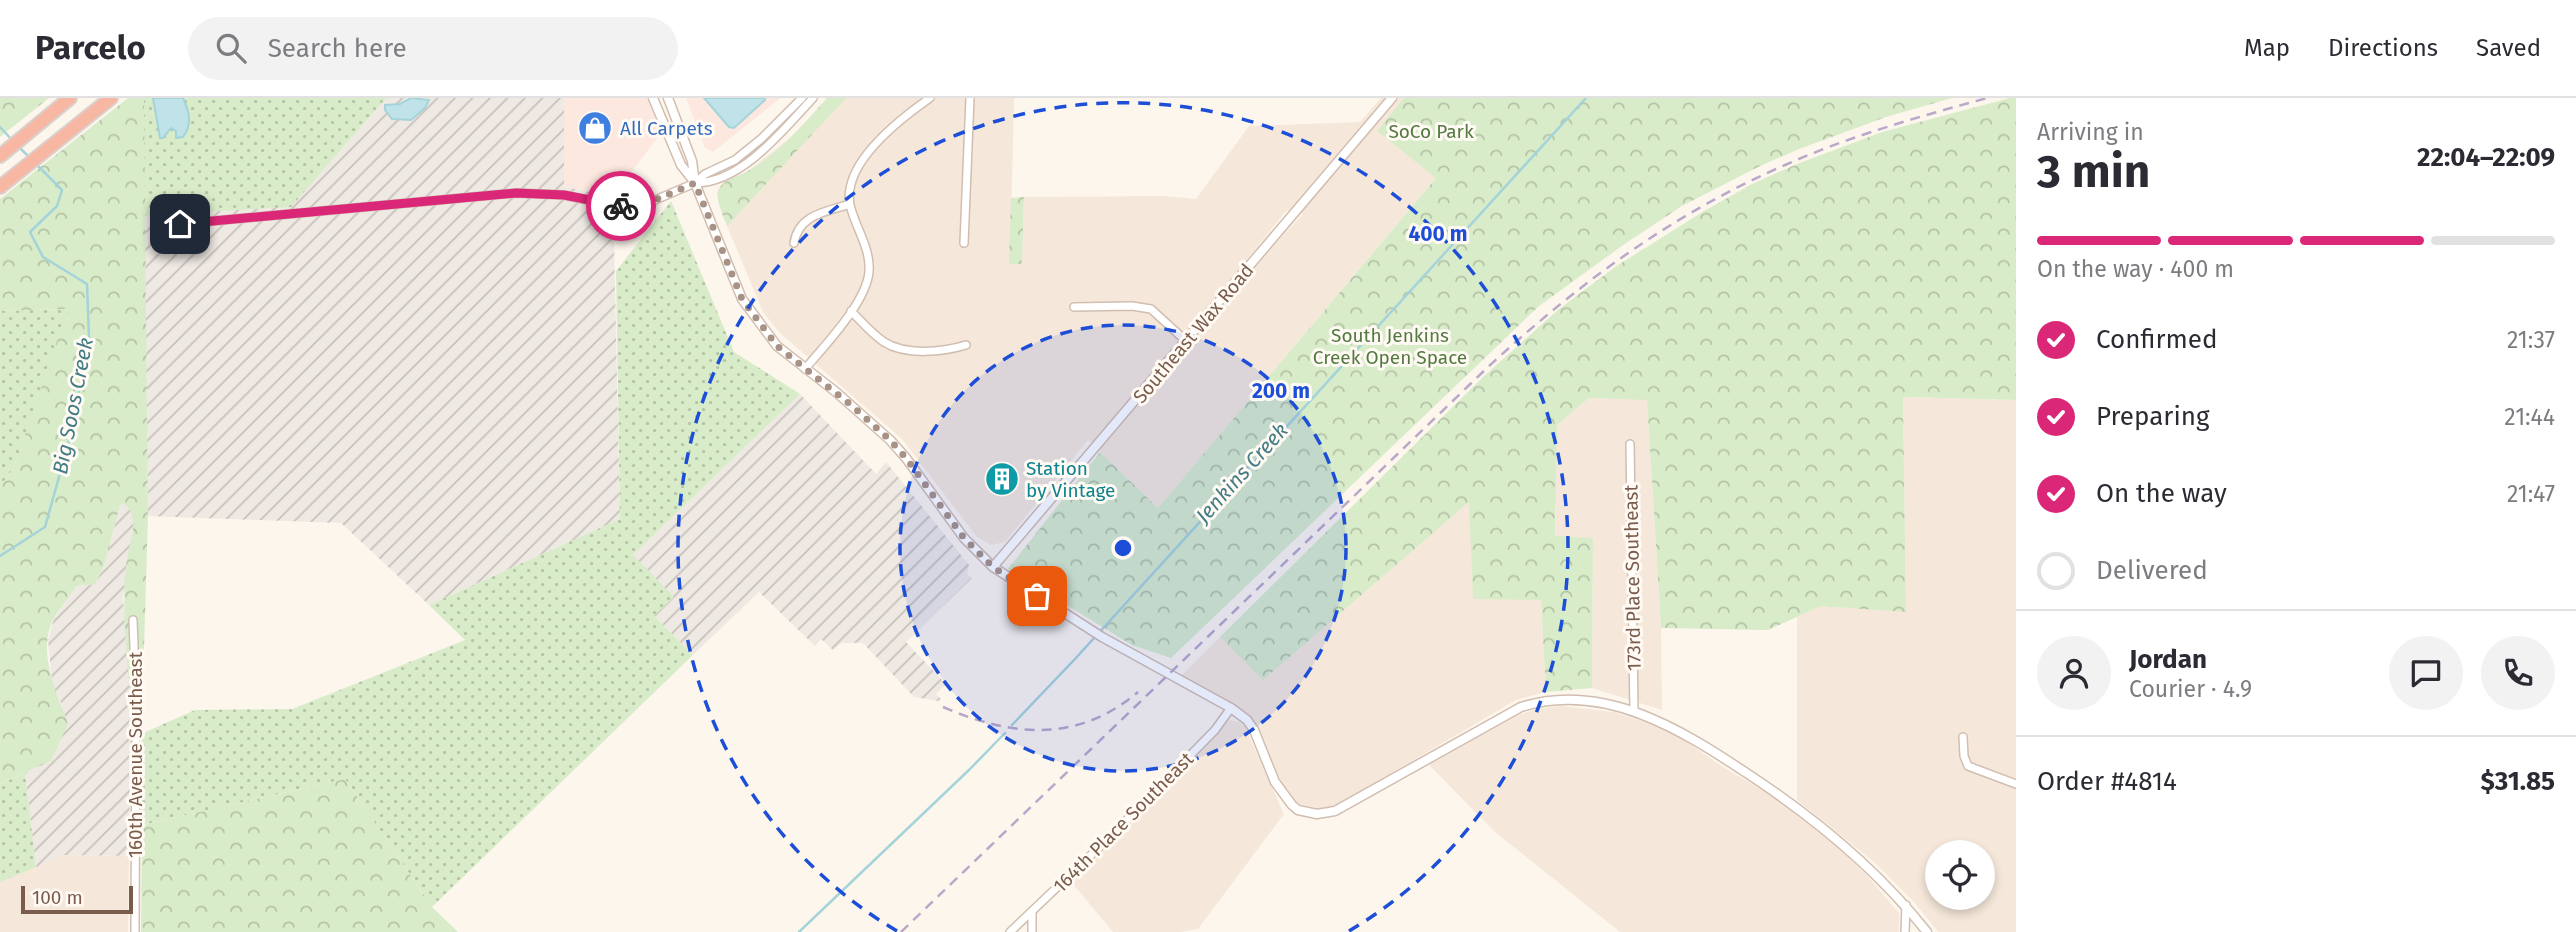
<!DOCTYPE html>
<meta charset="utf-8">
<style>
:root{--surface:#fff;--page:#f2f2f3;--text:#2b2b33;--muted:#7c7c81;--line:#e1e1e2;--accent:#db2777}
body{margin:0;font-family:"Fira Sans",sans-serif;background:var(--page);color:var(--text);height:100vh;display:flex;flex-direction:column;font-size:26px;white-space:nowrap}
*{box-sizing:border-box;margin:0}
p{font-size:23px;color:var(--muted)}
.icon{flex:none;width:38px;height:38px;fill:none;stroke:currentColor;stroke-width:2;stroke-linecap:round;stroke-linejoin:round}
.map{position:relative;flex:1;overflow:hidden}
.drawer{display:flex;flex-direction:column;background:var(--surface);width:560px}
.drawer>*{flex:none}
.controls{position:absolute;left:1925px;top:742px;display:grid;gap:14px}
.controls a{display:grid;place-items:center;width:70px;height:70px;border-radius:50%;background:var(--surface);box-shadow:0 4px 10px #0003;font-size:35px}
.scale{position:absolute;left:21px;bottom:18px;width:112px;box-sizing:border-box;padding-left:7px;border:4px solid #7a5c4d;border-top:0;font-size:19px;line-height:24px;white-space:nowrap;color:#7a5c4d;-webkit-text-stroke:5px #fffaf3;paint-order:stroke}
.pin{position:absolute;display:grid;place-items:center;width:60px;height:60px;color:#fff;margin:-30px;border-radius:14px;box-shadow:0 4px 10px #0006}
.courier{position:absolute;display:grid;place-items:center;width:70px;height:70px;margin:-35px;border:5px solid #db2777;border-radius:50%;background:#fff;color:#222;box-shadow:0 2px 9px #0007}
.overview em{font-style:normal;font-weight:700}
.overview div{display:flex;flex-direction:column-reverse}
.overview{display:flex;align-items:center;justify-content:space-between;height:119px;padding:0 21px}
h1{font-size:46px;font-weight:700;line-height:52px}
.bar{display:grid;grid-template-columns:repeat(4,1fr);gap:10px 7px;align-content:center;height:84px;padding:0 21px}
.bar i{height:9px;border-radius:5px;background:var(--line)}
.bar .active{background:var(--accent)}
.bar p{grid-column:span 4}
.line{display:flex;align-items:center;gap:18px;padding:0 21px;border-top:2px solid var(--line)}
.line div{flex:1}
.round{display:grid;place-items:center;flex:none;width:74px;height:74px;border-radius:37px;background:var(--page)}
ol{padding:0 21px;list-style:none}
li{display:flex;align-items:center;gap:21px;height:77px}
li p{margin-inline-start:auto}
li .icon{padding:7px;border-radius:50%;background:var(--accent);color:#fff;stroke-width:4}
li:last-child{color:var(--muted)}
li i{width:38px;height:38px;border:4px solid var(--line);border-radius:50%}
header{display:flex;align-items:center;gap:42px;box-sizing:border-box;height:98px;padding:0 35px;background:var(--surface);border-bottom:2px solid var(--line)}
header strong{font-size:33px}
nav{display:flex;gap:38px;margin-inline-start:auto;font-size:24px}
.search{width:490px;height:63px;background:var(--page);display:flex;align-items:center;gap:18px;box-sizing:border-box;padding:0 24px;border-radius:38px;color:var(--muted);font-size:26px}
main{display:flex;flex:1;min-height:0}
.map>svg:first-child{display:block}
.residential{fill:#f5e8da;fill-rule:evenodd}
.commercial{fill:#fde8e0}
.industrial{fill:url(#industrial-furrows)}
.grass{fill:url(#grass-dots)}
.forest{fill:url(#forest-crowns)}
.water{fill:#bfe3e8;stroke:#a5d3da;stroke-width:2}
.lines{fill:none;stroke-linecap:round;stroke-linejoin:round}
.stream{stroke:#a5d3da;stroke-width:2.5}
.minor-casing{stroke:#d1beb0;stroke-width:10}
.tertiary-casing{stroke:#d1beb0;stroke-width:11}
.motorway-casing{stroke:#dad1cd;stroke-width:16}
.minor{stroke:#fff;stroke-width:7}
.tertiary{stroke:#fff;stroke-width:8}
.motorway{stroke:#f7b7a3;stroke-width:12}
.rail{stroke:#b9a8c9;stroke-width:2.5;stroke-dasharray:10 7;stroke-linecap:butt}
.done{stroke:#a89285;stroke-width:7;stroke-dasharray:0 12.6}
.route{stroke:#db2777;stroke-width:9}
.ring{fill:none;stroke:#1d4ed8;stroke-width:3.5;stroke-dasharray:12 9}
.labels{text-anchor:middle;stroke-width:6;stroke-linejoin:round;paint-order:stroke}
.shop-label{font-size:19px;fill:#366cbe;stroke:#fffaf3;text-anchor:start}
.park-label{font-size:19px;fill:#537a41;stroke:#fffaf3}
.street-label{font-size:19px;fill:#7a5c4d;stroke:#fffaf3}
.culture-label{font-size:19px;fill:#0d838f;stroke:#fffaf3;text-anchor:start}
.water-label{font-size:21px;font-style:italic;fill:#437c86;stroke:#fffaf3}
.centre{fill:#1d4ed8;stroke:#fffaf3;stroke-width:3.5}
.ring-label{font-size:21px;text-anchor:middle;font-weight:bold;fill:#1d4ed8;stroke:#fffaf3;stroke-width:6;stroke-linejoin:round;paint-order:stroke}
</style>
<header>
<strong>Parcelo</strong>
<div class="search"><svg class="icon" aria-label="search" viewBox="0 0 24 24"><circle cx="10" cy="10" r="6"/><path d="M15 15l6 6"/></svg>Search here</div>
<nav><a>Map</a><a>Directions</a><a>Saved</a></nav>
</header>
<main>
<div class="map">
<svg width="2016" height="834" viewBox="0 0 2016 834">
<defs>
<pattern id="industrial-furrows" width="10" height="10" patternUnits="userSpaceOnUse" patternTransform="scale(1.75)"><rect width="10" height="10" fill="#efe9e4"/><path d="M-1 1l2-2M0 10L10 0M9 11l2-2" fill="none" stroke="#c7c0bb"/></pattern>
<pattern id="grass-dots" width="8" height="8" patternUnits="userSpaceOnUse" patternTransform="scale(1.75)"><rect width="8" height="8" fill="#d8ecc9"/><path d="M2 2h.1M6 6h.1" fill="none" stroke="#b4c2a5" stroke-width="1.8" stroke-linecap="round"/></pattern>
<pattern id="forest-crowns" width="20" height="18" patternUnits="userSpaceOnUse" patternTransform="scale(1.75)"><rect width="20" height="18" fill="#d8ecc9"/><path d="M2 6a3 3 0 1 1 6 0M12 15a3 3 0 1 1 6 0" fill="none" stroke="#b4c2a5"/></pattern>
</defs>
<rect width="100%" height="100%" fill="#fdf6ec"/>
<path class="residential" d="M827,0H1014L1010,166L1022,165L1024,99L1164,98L1196,101L1249,28L1360,24L1381,0H1503L1158,410L1088,342L1005,444L991,447L977,439L902,341L779,234L763,214L727,128L717,97L718,91L727,82L747,74L796,35ZM1286,113L1303,116L1258,165H1244Z
M1903,299L2016,302V834H1938L1915,805L1874,764L1797,702V519L1821,508L1906,513ZM1937,754H1983V800H1937Z
M1589,300L1647,301L1661,530L1662,612L1592,590L1593,441L1555,439L1557,327Z
M1470,403L1541,502L1546,594L1516,602L1339,706L1320,711L1300,706L1289,698L1282,687L1262,638L1250,620L1214,594L1181,578L1220,539L1264,581Z
M1561,608L1614,614L1656,628L1684,642L1723,669L1782,704L1836,747L1869,780L1899,815V834H1620L1494,733L1429,667L1518,617L1537,611Z
M1229,622L1239,624L1245,629L1284,716L1198,831L1180,834H1113L1072,785Z
M62,757L129,758L128,834H0V784Z"/>
<path class="commercial" d="M564,0H647L661,35L613,98L564,89Z
M686,0H781L713,54L705,50Z"/>
<path class="industrial" d="M386,0H564V89L613,98L620,421L429,507L341,425L148,418L144,117L296,103Z
M800,296L876,376L886,364L969,467L967,476L972,480L906,544L946,586L936,596L941,601L938,603L914,599L863,545H842L833,552L821,541L815,548L759,494L693,557L654,518L633,457Z
M124,404L133,416L134,429L123,500L131,612L129,758L62,757L36,769L25,675L51,663L62,607L52,584L48,542L54,520L76,488L95,486L104,468L120,407Z"/>
<path class="grass" d="M144,0H386L291,109L144,117Z
M671,103L734,254L800,296L633,457L674,499L654,518L693,557L432,809L345,681L142,727L141,636L195,612L292,611L465,542L429,507L620,421L616,173Z
M69,211L14,369L0,389V213Z
M25,675L36,769L0,784V686Z"/>
<path class="forest" d="M0,0H49L0,39Z
M128,0H144L148,418L142,617H133L131,612C128,560 119,507 128,455C132,436 139,421 124,405L120,407L104,468L95,486L76,488C70,499 60,509 54,520C36,554 57,593 68,626L51,663L0,686V389L14,369L68,211L0,213V101Z
M827,0H846L727,128C724,119 714,100 719,91C725,80 737,80 746,74C775,59 806,24 827,0Z
M1404,0H1952L1886,19L1799,51L1758,69L1682,108L1626,145L1539,208L1171,560L1132,547L1008,471L1100,354L1158,410L1436,80L1377,33Z
M2010,0H2016V302L1903,299L1906,514L1821,508L1768,532L1661,530L1647,302L1589,300L1557,327L1555,438L1593,440L1592,590L1546,594L1541,502L1473,501L1469,404L1263,582L1220,539L1482,280L1559,211L1615,169L1704,113L1752,86L1797,66L1882,34Z
M1024,99L1022,166H1009L1011,100Z
M345,681L432,809L458,834H141L142,727Z"/>
<path class="water" d="M153,0H183C189,13 193,26 183,39L176,40V33L171,30L163,40H160Z
M411,0L429,2L425,10L411,22L392,21L385,12V7L400,6Z
M704,0H765V2L734,30L729,29Z"/>
<g class="lines">
<path class="stream" d="M0,29L12,42
M19,49L29,59
M0,458L45,429L71,336L89,239L87,186L43,159L30,134L57,108L62,92L36,66
M1012,627L1075,561L1586,0
M799,834L970,671L1005,635"/>
<g class="minor-casing">
<path id="minor" d="M695,85C742,85 784,31 813,0
M180,126L516,95L564,97L616,108L648,105L695,85L705,76L735,62L761,41L802,0
M794,145C799,116 826,114 850,106
M964,145L970,0
M1074,209L1132,208L1151,211L1186,243
M851,213C861,223 872,236 884,244C906,258 943,254 966,247
M805,271C825,247 866,205 869,174C871,150 855,129 850,107C842,65 900,21 930,0
M1630,346L1634,613
M133,522L136,601L135,834
M1963,639L1964,658L1968,668L2016,686
M1032,814V834
M1010,834L1112,737L1215,632L1231,610
M1905,834L1906,807"/>
</g>
<g class="tertiary-casing">
<path id="tertiary" d="M653,0L681,67L693,82
M668,0L692,63L695,85L742,201L777,248L836,294L890,342L906,360L964,440L993,469L1102,539L1231,610L1247,622L1254,632L1275,684L1292,707L1298,712L1317,716L1335,713L1521,609C1604,583 1682,632 1748,676C1815,720 1877,771 1927,834
M993,469L1392,0"/>
</g>
<g class="motorway-casing">
<path id="motorway" d="M0,58L70,0
M0,89L111,0"/>
</g>
<use href="#minor" class="minor"/>
<use href="#tertiary" class="tertiary"/>
<use href="#motorway" class="motorway"/>
<path class="rail" d="M943,609C1012,639 1078,645 1138,594
M901,834L1488,269C1578,186 1672,116 1785,67C1850,38 1918,19 1987,0"/>
</g>
<g class="lines">
<path class="done" d="M621,108L648,105L695,85L742,201L777,248L851,307L890,342L906,360L964,440L993,469L1037,498"/>
<path class="route" d="M180,126L516,95L564,97L621,108"/>
</g>
<circle cx="1123" cy="450" r="223" fill="#1d4ed8" fill-opacity=".12"/>
<g class="ring">
<circle cx="1123" cy="450" r="223"/>
<path d="M897 833A445 445 0 1 1 1349 833"/>
</g>
<defs>
<g id="shop-disc" transform="scale(1.75)"><circle r="9.5" fill="#3f7fe0" stroke="#fffaf3"/><path d="M-5-2.5h2.3a2.7 3.5 0 0 1 5.4 0H5L5.5 6h-11ZM-1.5-2.5h3a1.5 2.3 0 0 0-3 0Z" fill="#fff"/></g>
<g id="building-disc" transform="scale(1.75)"><circle r="9.5" fill="#0f9aa8" stroke="#fffaf3"/><path d="M-4-6H4V6H1V3H-1V6H-4ZM-2.5-4.3h1.7v1.8h-1.7ZM.8-4.3h1.7v1.8H.8ZM-2.5-1h1.7V.8h-1.7ZM.8-1h1.7V.8H.8Z" fill="#fff"/></g>
</defs>
<g fill-rule="evenodd">
<use href="#shop-disc" x="595" y="30"/>
<use href="#building-disc" x="1002" y="381"/>
</g>
<g class="labels">
<g class="shop-label">
<text x="620" y="37">All Carpets</text>
</g>
<g class="park-label">
<text x="1431" y="40">SoCo Park</text>
<text x="1390" y="244">South Jenkins<tspan x="1390" dy="22">Creek Open Space</tspan></text>
</g>
<g class="street-label">
<text transform="translate(1193 235) rotate(-50)" y="7">Southeast Wax Road</text>
<text transform="translate(1632 480) rotate(-91)" y="7">173rd Place Southeast</text>
<text transform="translate(135 657) rotate(-90)" y="7">160th Avenue Southeast</text>
<text transform="translate(1123 724) rotate(-45)" y="7">164th Place Southeast</text>
</g>
<g class="culture-label">
<text x="1026" y="377">Station<tspan x="1026" dy="22">by Vintage</tspan></text>
</g>
<g class="water-label">
<text transform="translate(73 308) rotate(-79)" y="7">Big Soos Creek</text>
<text transform="translate(1242 375) rotate(-48)" y="7">Jenkins Creek</text>
</g>
</g>
<circle cx="1123" cy="450" r="10" class="centre"/>
<g class="ring-label">
<text x="1438" y="143">400 m</text>
<text x="1281" y="300">200 m</text>
</g>
</svg>
<div class="controls">
<a><svg class="icon" aria-label="locate" viewBox="0 0 24 24"><circle cx="12" cy="12" r="6"/><path d="M12 2v4M12 18v4M2 12h4M18 12h4"/></svg></a>
</div>
<div class="scale">100 m</div>
<div class="pin" style="left:1037px;top:498px;background:#ea580c"><svg class="icon" aria-label="bag" viewBox="0 0 24 24"><path d="M5 8h14l-1 12H6zM9 8a3 3 0 0 1 6 0"/></svg></div>
<div class="pin" style="left:180px;top:126px;background:#1f2937"><svg class="icon" aria-label="home" viewBox="0 0 24 24"><path d="M3 11l9-7 9 7M6 9v11h12V9"/></svg></div>
<div class="courier" style="left:621px;top:108px"><svg class="icon" aria-label="bike" viewBox="0 0 24 24"><circle cx="6" cy="16" r="4"/><circle cx="18" cy="16" r="4"/><path d="M6 16l4-8h5l3 8M10 8l3 8H6M13 5h3"/></svg></div>
</div>
<section class="drawer">
<div class="overview"><div><h1>3 min</h1><p>Arriving in</p></div><em>22:04–22:09</em></div>
<div class="bar"><i class="active"></i><i class="active"></i><i class="active"></i><i></i><p>On the way · 400 m</p></div>
<ol>
<li><svg class="icon" aria-label="check" viewBox="0 0 24 24"><path d="M5 12l5 5 9-10"/></svg>Confirmed<p>21:37</p></li>
<li><svg class="icon" aria-label="check" viewBox="0 0 24 24"><path d="M5 12l5 5 9-10"/></svg>Preparing<p>21:44</p></li>
<li><svg class="icon" aria-label="check" viewBox="0 0 24 24"><path d="M5 12l5 5 9-10"/></svg>On the way<p>21:47</p></li>
<li><i></i>Delivered</li>
</ol>
<div class="line" style="height:126px"><a class="round"><svg class="icon" aria-label="person" viewBox="0 0 24 24"><circle cx="12" cy="8" r="4"/><path d="M4 21q1-7 8-7t8 7"/></svg></a><div><b>Jordan</b><p>Courier · 4.9</p></div><a class="round"><svg class="icon" aria-label="chat" viewBox="0 0 24 24"><path d="M4 5h16v11H9l-5 4z"/></svg></a><a class="round"><svg class="icon" aria-label="phone" viewBox="0 0 24 24"><path d="M5 4h4l2 5-3 2q2 4 5 5l2-3 5 2v4C11 20 4 13 5 4z"/></svg></a></div>
<div class="line" style="height:91px"><div>Order #4814</div><b>$31.85</b></div>
</section>
</main>
